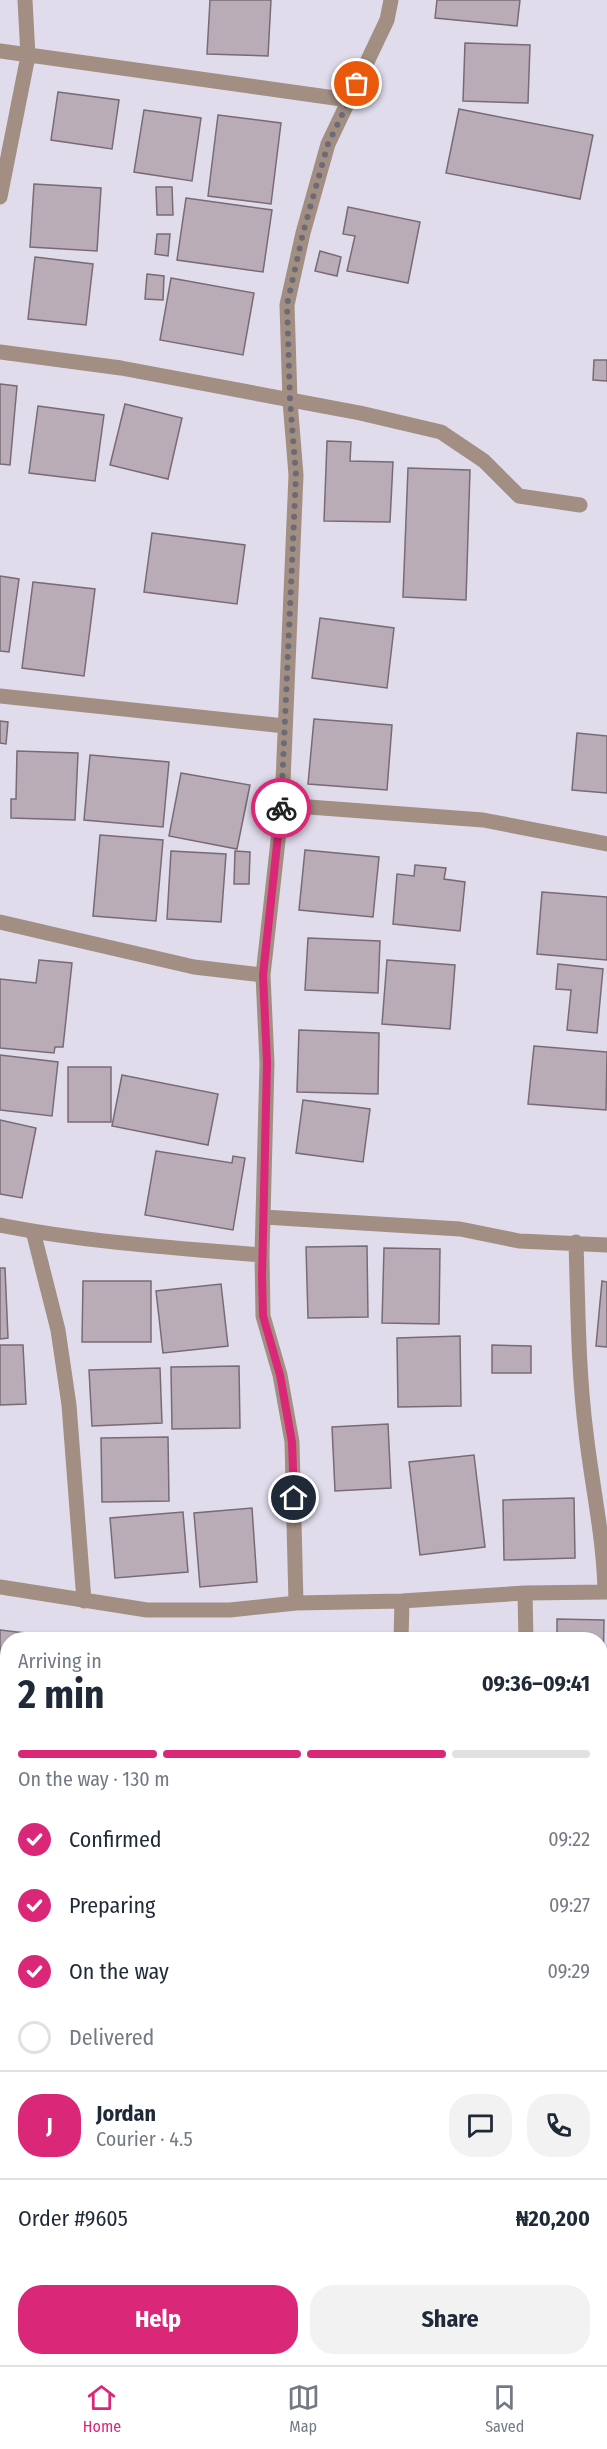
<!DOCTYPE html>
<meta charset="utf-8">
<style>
:root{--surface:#fff;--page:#f2f2f3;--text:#1f2937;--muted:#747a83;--line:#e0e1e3;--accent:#db2777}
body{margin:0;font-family:"Fira Sans Condensed",sans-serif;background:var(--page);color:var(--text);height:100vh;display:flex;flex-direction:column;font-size:22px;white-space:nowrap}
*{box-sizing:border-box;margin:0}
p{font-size:20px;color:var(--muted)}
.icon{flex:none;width:33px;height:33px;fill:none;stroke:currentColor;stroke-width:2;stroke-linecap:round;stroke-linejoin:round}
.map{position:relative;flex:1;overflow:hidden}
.details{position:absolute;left:0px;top:1632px;width:608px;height:734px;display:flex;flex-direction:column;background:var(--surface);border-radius:24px 24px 0 0;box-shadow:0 2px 4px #0004}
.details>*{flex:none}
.pin{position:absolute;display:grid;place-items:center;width:51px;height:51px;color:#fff;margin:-26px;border:3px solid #fff;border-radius:50%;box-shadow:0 2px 6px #0007}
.courier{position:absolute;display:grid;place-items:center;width:60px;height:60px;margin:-30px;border:4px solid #db2777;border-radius:50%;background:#fff;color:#222;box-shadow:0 2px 8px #0007}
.summary em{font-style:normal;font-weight:700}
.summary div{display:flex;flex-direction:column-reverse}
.summary{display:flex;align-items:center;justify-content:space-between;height:102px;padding:0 18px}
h1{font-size:39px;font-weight:700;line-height:45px}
.bar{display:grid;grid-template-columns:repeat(4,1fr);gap:9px 6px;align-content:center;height:72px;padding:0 18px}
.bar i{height:8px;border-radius:4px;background:var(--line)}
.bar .current{background:var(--accent)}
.bar p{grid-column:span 4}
.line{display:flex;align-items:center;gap:15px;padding:0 18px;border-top:2px solid var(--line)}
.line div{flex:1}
.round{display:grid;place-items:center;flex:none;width:63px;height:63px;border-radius:24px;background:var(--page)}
ol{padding:0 18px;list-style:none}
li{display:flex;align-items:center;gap:18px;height:66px}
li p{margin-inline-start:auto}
li .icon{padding:6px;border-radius:50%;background:var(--accent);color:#fff;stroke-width:4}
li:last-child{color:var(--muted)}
li i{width:33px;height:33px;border:3px solid var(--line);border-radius:50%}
.action{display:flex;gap:12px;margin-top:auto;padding:12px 18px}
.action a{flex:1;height:69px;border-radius:24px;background:var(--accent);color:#fff;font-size:24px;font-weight:700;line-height:69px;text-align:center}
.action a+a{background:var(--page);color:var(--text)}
.dock{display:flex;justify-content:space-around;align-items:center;height:84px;border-top:2px solid var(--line);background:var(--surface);font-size:16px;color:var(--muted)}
.dock a{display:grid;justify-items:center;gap:3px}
.dock .current{color:var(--accent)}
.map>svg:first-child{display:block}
.building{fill:#b9acb7;stroke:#786b75;stroke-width:1.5}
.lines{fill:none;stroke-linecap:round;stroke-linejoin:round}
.street{stroke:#a28e82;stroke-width:15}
.done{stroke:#6c6a74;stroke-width:6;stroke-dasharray:0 10.8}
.route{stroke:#db2777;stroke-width:8}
</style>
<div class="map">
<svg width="607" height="2365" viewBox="0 0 607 2365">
<rect width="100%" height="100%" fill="#e0dcec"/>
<path class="building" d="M210,0H271L268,56L207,54Z
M437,0H520L517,26L435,18Z
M465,43L530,45L528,103L463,101Z
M58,92L119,100L112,149L51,140Z
M459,109L593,135L580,199L446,173Z
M144,110L201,118L192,181L134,172Z
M218,115L281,123L271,204L208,196Z
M34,184L101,188L97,251L30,247Z
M156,187H172L173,215H157Z
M186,198L272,210L263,272L177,260Z
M348,207L420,222L408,283L347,271L355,236L343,234Z
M157,234H170L168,256L155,254Z
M320,251L341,257L337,276L315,271Z
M35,257L93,264L86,325L28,319Z
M147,274L164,276L163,300L145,299Z
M171,278L254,293L243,355L160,340Z
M594,360H607V381L593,380Z
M0,384L17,386L10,465L0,464Z
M125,404L182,418L168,479L110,465Z
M38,406L104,415L95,481L29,473Z
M327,441L351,442L350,461L393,462L390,522L324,521Z
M408,468L470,470L466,600L403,597Z
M152,533L245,545L237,604L144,592Z
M0,576L19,579L9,652L0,651Z
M33,582L95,589L84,676L22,668Z
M320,618L394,628L387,688L312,678Z
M314,719L392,725L387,790L308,784Z
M0,721L8,722L6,744L0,743Z
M577,733L607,736V793L572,790Z
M17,751L78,753L75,820L11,818V799H16Z
M90,755L169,762L163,827L84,820Z
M181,773L250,785L237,849L169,836Z
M100,835L163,840L156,921L93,916Z
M305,850L379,857L373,917L299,910Z
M171,851L226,854L221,922L167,919Z
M235,851L250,852L249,884H234Z
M415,865L446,868L444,879L465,882L460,931L393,924L397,874L414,876Z
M542,892L607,897V960L537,954Z
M308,938L380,941L378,993L305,990Z
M39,960L72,963L63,1047H55L54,1053L0,1048V979L36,983Z
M387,960L455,965L450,1029L382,1024Z
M558,964L603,969L597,1033L567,1030L571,990L556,989Z
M299,1030L379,1033L378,1094L297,1092Z
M534,1046L607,1052L606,1110L528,1104Z
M0,1055L58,1062L52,1116L0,1110Z
M68,1067H111V1122H68Z
M122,1075L218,1094L208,1145L112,1126Z
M303,1100L370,1109L363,1162L296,1153Z
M0,1120L36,1128L22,1198L0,1194Z
M156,1151L232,1163L233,1156L245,1158L233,1230L145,1215Z
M367,1246L368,1317L308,1318L306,1247Z
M384,1248L440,1249L439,1324L382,1323Z
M0,1268H5L8,1338L0,1339Z
M83,1281H151V1342H82Z
M602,1281L607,1282V1347L596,1346Z
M221,1284L228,1346L163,1353L156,1291Z
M460,1336L461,1406L398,1407L397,1338Z
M0,1345H23L26,1404L0,1405Z
M492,1345L531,1346V1373H492Z
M239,1366L240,1428L172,1429L171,1367Z
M160,1368L162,1423L92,1426L89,1370Z
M388,1424L391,1488L335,1491L332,1427Z
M168,1437L169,1501L102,1502L101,1438Z
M474,1455L485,1547L420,1555L409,1462Z
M574,1498L575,1558L504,1560L503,1500Z
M252,1508L257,1582L200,1587L194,1513Z
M183,1512L188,1572L115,1578L110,1518Z
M557,1619L604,1620L603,1672H600V1640H557Z
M0,1630L51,1636V1640H8V1712L0,1711Z
M607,1706V1765L600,1763V1725Z
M8,1779V1812L2,1780Z
M600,1898H607V1961H600Z
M3,2006L5,2066L0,2067V2007Z
M600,2073H607V2132H600Z
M0,2099H6L7,2169H0Z
M607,2160V2240H600V2161Z
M46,2358H113V2365H46Z
M243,2358H295V2365H243Z
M379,2358L380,2365H315V2360Z
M438,2358H515V2365H438Z
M524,2358H588V2365H525Z"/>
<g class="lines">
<path class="street" d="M0,51L349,100
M0,197L28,56L25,0
M0,352L121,368L360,413L441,432L484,461L519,496L580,505
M0,696L285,726
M282,805L483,820L607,844
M0,922L194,967L263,975
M264,1217L460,1229L519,1241L607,1245
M0,1225C86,1242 174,1248 262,1255
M33,1231L58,1330L69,1405L84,1601
M576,1242C578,1306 578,1370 586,1433C592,1486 604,1538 605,1592
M0,1587L147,1610H230L296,1603L402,1601L525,1593L607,1592
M525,1593L526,1640
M296,1603L292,1442L280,1375L263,1316L262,1255L267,1063L263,975L282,805L296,475L290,401L287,305L303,233L328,144L387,20L391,0
M401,1640L402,1601
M0,1892H8
M600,2255H607
M0,2266H8
M405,2365V2358"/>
</g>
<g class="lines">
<path class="done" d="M281,808L296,475L290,401L287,305L303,233L328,144L357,84"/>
<path class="route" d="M281,808L263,975L267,1063L262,1276L263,1316L280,1375L292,1442L294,1498"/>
</g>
</svg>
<div class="pin" style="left:357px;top:84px;background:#ea580c"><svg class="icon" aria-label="bag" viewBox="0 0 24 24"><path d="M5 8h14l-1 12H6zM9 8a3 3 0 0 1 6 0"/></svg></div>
<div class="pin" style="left:294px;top:1498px;background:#1f2937"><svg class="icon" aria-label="home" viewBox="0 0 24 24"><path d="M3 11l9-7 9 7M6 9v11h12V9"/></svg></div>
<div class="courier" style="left:281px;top:808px"><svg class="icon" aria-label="bike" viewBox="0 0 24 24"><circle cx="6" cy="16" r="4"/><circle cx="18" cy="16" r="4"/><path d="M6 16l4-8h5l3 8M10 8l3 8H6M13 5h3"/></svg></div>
<section class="details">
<div class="summary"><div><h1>2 min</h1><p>Arriving in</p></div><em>09:36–09:41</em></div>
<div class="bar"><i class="current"></i><i class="current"></i><i class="current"></i><i></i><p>On the way · 130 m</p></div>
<ol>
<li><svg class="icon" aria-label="check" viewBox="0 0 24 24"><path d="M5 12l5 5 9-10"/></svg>Confirmed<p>09:22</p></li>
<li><svg class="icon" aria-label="check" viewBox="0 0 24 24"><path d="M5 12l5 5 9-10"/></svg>Preparing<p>09:27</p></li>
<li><svg class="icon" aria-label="check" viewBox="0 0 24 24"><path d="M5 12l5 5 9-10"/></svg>On the way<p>09:29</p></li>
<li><i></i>Delivered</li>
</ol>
<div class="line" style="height:108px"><b class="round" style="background:var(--accent);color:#fff">J</b><div><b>Jordan</b><p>Courier · 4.5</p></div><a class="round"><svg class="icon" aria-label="chat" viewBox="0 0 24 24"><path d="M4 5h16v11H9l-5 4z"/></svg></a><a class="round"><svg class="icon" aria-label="phone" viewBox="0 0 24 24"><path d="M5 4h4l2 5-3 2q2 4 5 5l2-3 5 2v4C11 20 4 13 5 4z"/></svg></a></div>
<div class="line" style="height:78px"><div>Order #9605</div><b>₦20,200</b></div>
<div class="action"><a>Help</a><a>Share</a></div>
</section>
</div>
<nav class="dock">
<a class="current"><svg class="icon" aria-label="home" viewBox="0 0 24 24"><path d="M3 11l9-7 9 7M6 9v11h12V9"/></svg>Home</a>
<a><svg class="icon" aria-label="map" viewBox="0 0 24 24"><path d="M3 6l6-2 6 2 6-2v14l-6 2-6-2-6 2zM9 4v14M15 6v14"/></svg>Map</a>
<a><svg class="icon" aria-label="saved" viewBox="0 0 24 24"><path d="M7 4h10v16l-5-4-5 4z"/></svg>Saved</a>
</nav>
